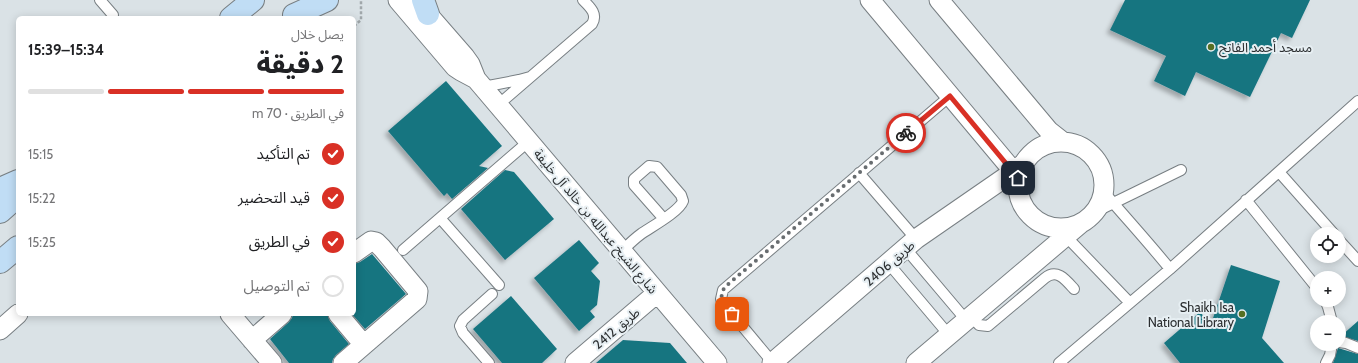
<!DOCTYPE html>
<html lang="ar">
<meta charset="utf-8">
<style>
:root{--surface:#fff;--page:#f6f6f6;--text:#202124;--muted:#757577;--line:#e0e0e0;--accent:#d93025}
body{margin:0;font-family:Cabin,"Noto Sans Arabic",sans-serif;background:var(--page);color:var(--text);direction:rtl;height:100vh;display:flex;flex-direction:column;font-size:15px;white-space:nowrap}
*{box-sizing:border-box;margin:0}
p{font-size:13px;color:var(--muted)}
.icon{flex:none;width:22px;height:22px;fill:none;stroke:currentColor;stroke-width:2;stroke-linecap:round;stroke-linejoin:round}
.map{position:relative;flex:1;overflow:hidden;direction:ltr}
.sheet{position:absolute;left:16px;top:16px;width:340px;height:300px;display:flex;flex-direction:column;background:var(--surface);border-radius:6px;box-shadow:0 2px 10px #0003;direction:rtl}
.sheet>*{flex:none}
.buttons{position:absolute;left:1310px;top:227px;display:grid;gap:8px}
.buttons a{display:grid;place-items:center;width:36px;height:36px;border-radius:50%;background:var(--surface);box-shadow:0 2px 10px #0003;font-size:20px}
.pin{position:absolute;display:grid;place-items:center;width:34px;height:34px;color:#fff;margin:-17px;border-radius:8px;box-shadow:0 2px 6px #0006}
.courier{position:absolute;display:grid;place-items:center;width:40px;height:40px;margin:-20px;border:3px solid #d93025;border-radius:50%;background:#fff;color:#222;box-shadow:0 1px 5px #0007}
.overview em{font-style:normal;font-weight:800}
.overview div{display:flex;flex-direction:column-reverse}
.overview{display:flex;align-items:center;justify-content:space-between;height:68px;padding:0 12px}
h1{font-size:26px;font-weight:800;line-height:30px}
.bar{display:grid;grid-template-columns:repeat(4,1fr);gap:6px 4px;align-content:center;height:48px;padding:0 12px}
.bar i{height:5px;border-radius:3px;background:var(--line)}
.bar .active{background:var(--accent)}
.bar p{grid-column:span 4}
ol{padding:0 12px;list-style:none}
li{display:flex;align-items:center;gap:12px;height:44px}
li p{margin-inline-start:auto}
li .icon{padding:4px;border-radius:50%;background:var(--accent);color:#fff;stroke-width:4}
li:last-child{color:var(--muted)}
li i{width:22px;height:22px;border:2px solid var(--line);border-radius:50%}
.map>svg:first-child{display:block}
.building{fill:#197480;filter:url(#shadow)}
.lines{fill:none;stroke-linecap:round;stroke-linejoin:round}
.service-casing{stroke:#787f83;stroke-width:12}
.minor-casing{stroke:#787f83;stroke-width:21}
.secondary-casing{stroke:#787f83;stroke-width:24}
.path{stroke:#a0a7aa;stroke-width:2.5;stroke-dasharray:3 2;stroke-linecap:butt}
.service{stroke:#fff;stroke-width:10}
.minor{stroke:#fff;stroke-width:19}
.secondary{stroke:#c0ddf5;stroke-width:22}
.done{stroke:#686d70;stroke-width:4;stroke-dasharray:0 7.2}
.route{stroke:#d93025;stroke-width:5}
.poi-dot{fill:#566f22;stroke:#e7eff3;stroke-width:1.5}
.labels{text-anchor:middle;stroke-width:4;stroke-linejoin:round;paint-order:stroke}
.poi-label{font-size:13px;fill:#2b2e30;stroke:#e7eff3;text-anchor:start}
.street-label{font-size:13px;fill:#2b2e30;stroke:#e7eff3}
</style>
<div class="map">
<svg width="1358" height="363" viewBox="0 0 1358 363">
<defs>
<filter id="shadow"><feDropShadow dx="-3.5" dy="3.5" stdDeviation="2" flood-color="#0004"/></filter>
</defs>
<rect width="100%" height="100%" fill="#dae2e6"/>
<path class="building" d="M1125,0H1310L1292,38L1281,33L1250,97L1196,72L1185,96L1154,81L1166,56L1110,30Z
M446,81L502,146L479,166L488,168L452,199L447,193L444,196L388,131Z
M505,170L514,172L554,219L505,260L461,209Z
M579,240L599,263L591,271L600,281L597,305L590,311L595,317L579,331L534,278Z
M372,254L406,294L365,329L352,314H354V264L360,262Z
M1231,265L1280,281L1262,338L1284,363H1180L1164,343L1200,312L1211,324Z
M511,296L557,349L542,363H502L473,329Z
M293,314H327L330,321L349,344L336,355L333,359L332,363H289L270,339L289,322L292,318Z
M1358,321V341L1341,336Z
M623,340L670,343L687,363H596Z
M1338,348L1358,354V363H1333Z"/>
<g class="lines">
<g class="service-casing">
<path id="service" d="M100,0L113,15
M483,87L519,80L530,77
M498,105L592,24C598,14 590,7 583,0
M1279,172L1334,234
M859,173L916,239
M1103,191C1125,217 1148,242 1170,269
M1246,200L1317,288
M1093,213L1181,170
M440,218L499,285
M1058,228L1130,303
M1339,240L1358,261
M906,249L966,320
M403,250L529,141
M622,251C628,245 634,239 641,234C651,227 679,212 683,201L681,195L657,167L649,166L634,179V185L664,219
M889,264L949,335
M1325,300L1328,307L1332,322
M971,316L979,325L988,326L1045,278C1057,268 1066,280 1074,289
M1339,342L1346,343L1358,348
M489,363L463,333L460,326L463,320L492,294
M773,363L723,303L721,299L723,290L950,96
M1059,363L1170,269L1358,101
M1326,363L1330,355L1332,344"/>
</g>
<g class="minor-casing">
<path id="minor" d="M398,0L455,67L461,71L476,79
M870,0L1019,178
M939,0L1049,131L1063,142
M418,3L465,57L470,64L476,79L717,363
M1018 185a43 43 0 1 1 86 0a43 43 0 1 1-86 0Z
M230,314L272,363
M338,314L364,345
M0,330L18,314
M252,340L282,314
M343,363L417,299L418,291L382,248L376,242L371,241L354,253
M575,363L657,293
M772,363L916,239L1013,172L1023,164
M916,363L1080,224"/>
</g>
<g class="secondary-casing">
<path id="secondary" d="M423,0L428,14
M294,15L327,0
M231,18L253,0
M0,189L18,181
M0,212L18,196
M0,262L18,247"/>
</g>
<path class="path" d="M354,26L361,20V0"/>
<use href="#service" class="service"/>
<use href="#minor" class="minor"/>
<use href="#secondary" class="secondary"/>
</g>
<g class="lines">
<path class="done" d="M732,314L721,299L723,290L726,286L906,133"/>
<path class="route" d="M906,133L950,96L1018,178"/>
</g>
<g class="poi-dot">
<circle cx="1211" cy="47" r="4"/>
<circle cx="1242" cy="314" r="4"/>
</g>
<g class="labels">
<g class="poi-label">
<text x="1219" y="52">مسجد أحمد الفاتح</text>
<text x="1234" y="312" text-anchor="end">Shaikh Isa<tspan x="1234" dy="15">National Library</tspan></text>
</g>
<g class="street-label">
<text transform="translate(596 221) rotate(50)" y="5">شارع الشيخ عبدالله بن خالد آل خليفة</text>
<text transform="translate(889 263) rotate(-41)" y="5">طريق 2406</text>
<text transform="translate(616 328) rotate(-40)" y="5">طريق 2412</text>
</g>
</g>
</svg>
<div class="buttons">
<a><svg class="icon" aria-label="locate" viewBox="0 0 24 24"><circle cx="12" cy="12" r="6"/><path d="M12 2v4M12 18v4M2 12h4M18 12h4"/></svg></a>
<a>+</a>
<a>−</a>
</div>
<div class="pin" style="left:732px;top:314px;background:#ea580c"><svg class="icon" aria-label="bag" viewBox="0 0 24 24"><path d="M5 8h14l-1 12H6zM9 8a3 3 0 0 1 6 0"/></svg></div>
<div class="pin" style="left:1018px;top:178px;background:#1f2937"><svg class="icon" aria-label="home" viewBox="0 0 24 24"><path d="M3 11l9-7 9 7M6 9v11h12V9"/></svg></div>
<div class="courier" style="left:906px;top:133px"><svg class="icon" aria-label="bike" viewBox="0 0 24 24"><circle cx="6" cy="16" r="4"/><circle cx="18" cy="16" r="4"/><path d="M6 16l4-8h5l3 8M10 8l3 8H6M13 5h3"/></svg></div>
<section class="sheet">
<div class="overview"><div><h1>2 دقيقة</h1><p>يصل خلال</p></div><em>15:34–15:39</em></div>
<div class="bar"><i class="active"></i><i class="active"></i><i class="active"></i><i></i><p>في الطريق · 70 m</p></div>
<ol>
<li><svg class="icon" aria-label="check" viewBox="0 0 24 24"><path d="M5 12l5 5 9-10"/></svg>تم التأكيد<p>15:15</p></li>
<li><svg class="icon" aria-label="check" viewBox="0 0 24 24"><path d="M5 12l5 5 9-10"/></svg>قيد التحضير<p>15:22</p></li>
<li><svg class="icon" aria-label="check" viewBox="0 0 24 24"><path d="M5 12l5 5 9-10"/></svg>في الطريق<p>15:25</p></li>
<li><i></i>تم التوصيل</li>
</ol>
</section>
</div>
